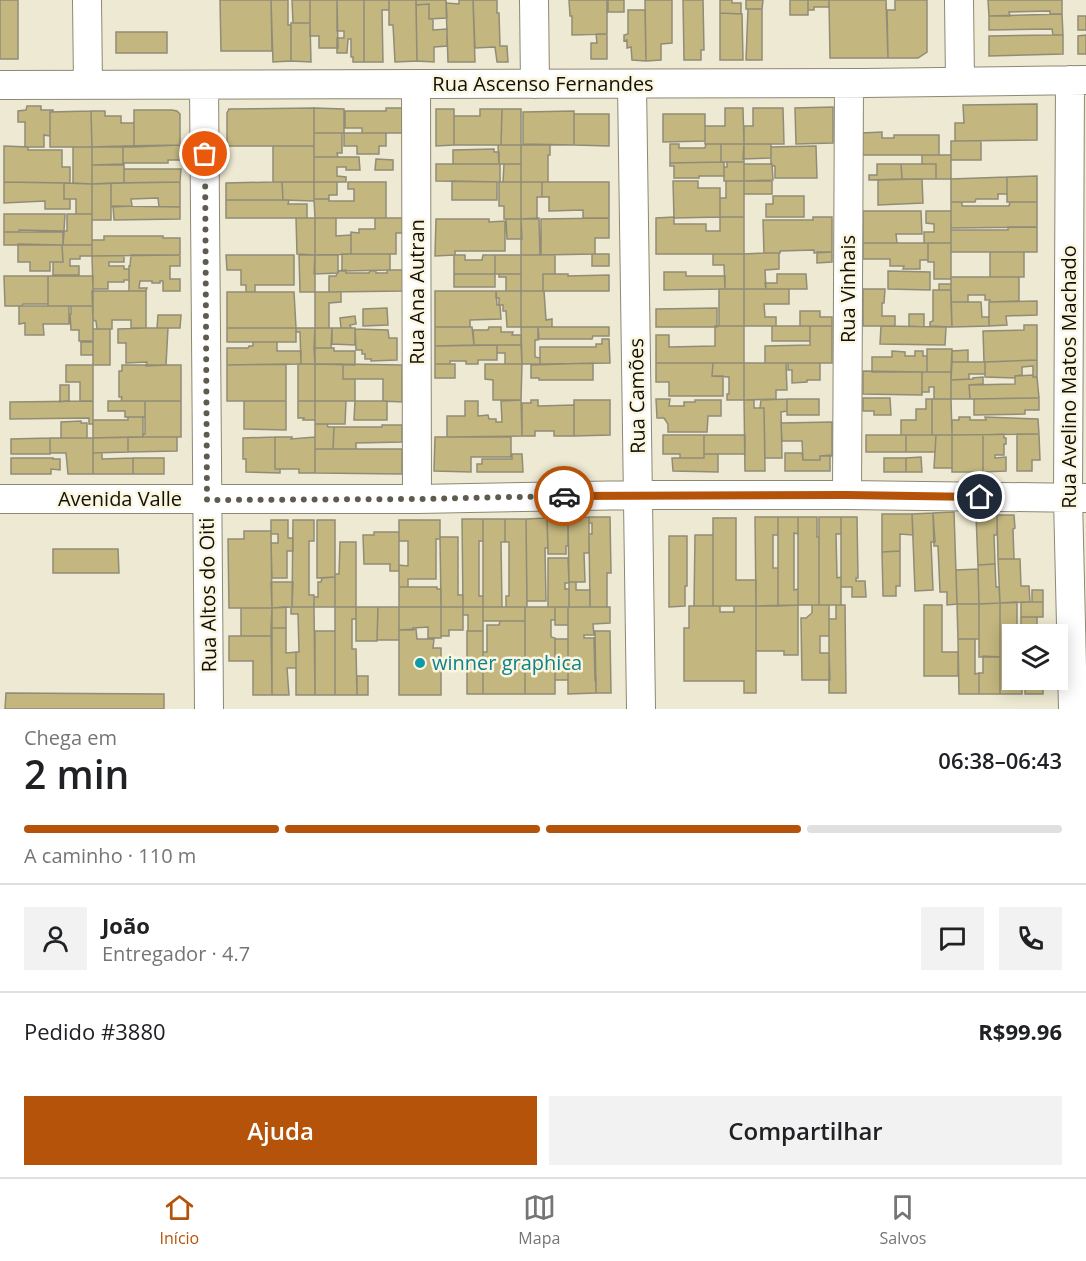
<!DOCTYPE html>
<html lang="pt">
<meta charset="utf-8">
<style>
:root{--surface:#fff;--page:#f2f2f2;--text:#202124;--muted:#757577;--line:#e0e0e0;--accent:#b45309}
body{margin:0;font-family:"Open Sans",sans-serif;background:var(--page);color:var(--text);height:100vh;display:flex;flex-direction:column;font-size:22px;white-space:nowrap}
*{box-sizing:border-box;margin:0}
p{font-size:20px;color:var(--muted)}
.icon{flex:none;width:33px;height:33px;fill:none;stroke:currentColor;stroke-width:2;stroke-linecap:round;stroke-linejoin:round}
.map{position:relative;height:709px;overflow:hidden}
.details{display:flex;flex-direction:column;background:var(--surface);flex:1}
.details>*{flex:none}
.controls{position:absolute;left:1002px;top:624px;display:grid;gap:12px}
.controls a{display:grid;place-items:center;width:66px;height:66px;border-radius:0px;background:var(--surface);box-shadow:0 3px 15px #0003;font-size:30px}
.pin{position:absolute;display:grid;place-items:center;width:51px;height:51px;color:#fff;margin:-26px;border:3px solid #fff;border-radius:50%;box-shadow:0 2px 6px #0007}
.courier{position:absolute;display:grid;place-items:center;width:60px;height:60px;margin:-30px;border:4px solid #b45309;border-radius:50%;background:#fff;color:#222;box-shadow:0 2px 8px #0007}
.summary em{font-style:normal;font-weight:600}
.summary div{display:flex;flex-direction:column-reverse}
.summary{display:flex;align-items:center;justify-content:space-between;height:102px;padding:0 24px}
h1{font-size:39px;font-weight:600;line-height:45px}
.bar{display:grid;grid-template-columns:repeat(4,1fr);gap:9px 6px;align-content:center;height:72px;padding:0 24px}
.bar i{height:8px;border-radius:4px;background:var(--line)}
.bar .on{background:var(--accent)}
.bar p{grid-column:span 4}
.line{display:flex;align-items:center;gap:15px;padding:0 24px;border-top:2px solid var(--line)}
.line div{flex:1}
.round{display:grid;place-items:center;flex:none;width:63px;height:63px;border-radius:0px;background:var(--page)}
.button{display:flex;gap:12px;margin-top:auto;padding:12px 24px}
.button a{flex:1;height:69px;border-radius:0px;background:var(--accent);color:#fff;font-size:24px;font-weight:600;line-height:69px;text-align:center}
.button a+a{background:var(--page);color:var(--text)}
.menu{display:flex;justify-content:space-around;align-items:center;height:84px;border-top:2px solid var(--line);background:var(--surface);font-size:16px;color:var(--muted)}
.menu a{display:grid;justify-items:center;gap:3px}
.menu .on{color:var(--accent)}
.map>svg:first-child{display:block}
.building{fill:#c3b67e;stroke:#918c77;stroke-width:1.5}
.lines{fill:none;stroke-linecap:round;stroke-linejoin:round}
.minor-casing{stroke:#8d8874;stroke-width:30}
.minor{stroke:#fff;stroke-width:28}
.done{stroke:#5f5c4f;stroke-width:6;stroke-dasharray:0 10.8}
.route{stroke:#b45309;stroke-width:8}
.culture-dot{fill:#0f9aa8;stroke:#fbf6df;stroke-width:2}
.labels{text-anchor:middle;stroke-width:5;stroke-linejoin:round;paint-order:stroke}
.street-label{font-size:20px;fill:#121008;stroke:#fbf6df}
.culture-label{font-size:20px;fill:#0d838f;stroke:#fbf6df;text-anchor:start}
</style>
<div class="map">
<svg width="1086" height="709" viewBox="0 0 1086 709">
<rect width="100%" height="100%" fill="#eee9d2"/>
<path class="building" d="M0,0H18V59H0Z
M220,0H271L272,51H221Z
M271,0H288V25H291V61L273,62Z
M292,0H310V23H293Z
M310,0H337L338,48H319V36H310Z
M337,0H364V62H353V57H351V39H348L347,53H337V38H344V31H337Z
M364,0H389V10H382L383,62H364Z
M389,0H416L417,61L395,62L393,25H389Z
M416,0H446L447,18L429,19V4L416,5Z
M459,0H473L475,62H448L446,3L459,4Z
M473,0H497V13H499L500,46H507L508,62H497L495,47L475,48Z
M569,0H607V34L572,35V16H570Z
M608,0H624V12H608Z
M645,0H672V43L661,44V60L646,61Z
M683,0H703L704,50H701V60H684Z
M720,0H732V3H741V14L720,13Z
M746,0H763L762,9H746Z
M790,0H808V15H790Z
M808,0H829V7H814V10H808Z
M829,0H886L888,58H830Z
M895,0H927V52L918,58H888L887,10H895Z
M988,0H1062V14H1050V11L1009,12L1010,16H989Z
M429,4V19H433V30L447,29V46L434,47V62L417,61L416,5Z
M748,9H762V60H746Z
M628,10H645L646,61L632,60L631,47L627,48V40L624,41V35L628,34Z
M720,13L742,14L743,60H720Z
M1062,14L1063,35H1053L1052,29L989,30V16Z
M1078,16H1086V30H1078Z
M291,23H310L311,62L291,61Z
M116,32H167V53H116Z
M596,34H607V59H591V43H597Z
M1053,35H1063V54L989,56V36Z
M1086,35V54H1078V36Z
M1037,104V140L955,141V123H964L963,105Z
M27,106H41V110H53V112H50V136L44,135V147H25V122H18V111L26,110Z
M833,107V143L796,144L795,108Z
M314,108L344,109V133H314Z
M314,108V146H227V113L229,109Z
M386,108H402V133H362V128H345V111H386Z
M725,108H743L744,144H705V126H725Z
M753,108H783L784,144H744V126H753Z
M436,109H454V145L436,146Z
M480,109H502L501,145H454V116H480Z
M502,109H521V145H501Z
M134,110H172L177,111L180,114V145L134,147Z
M91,111L92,147H50V112Z
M91,111H105V116H121V123H134V147H92Z
M574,111V145L523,144V112Z
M574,114H609V146L574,145Z
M663,114H705V141L663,142Z
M882,132V138H894V135H939V155H862V133Z
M314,133H342V153H337L338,157H314Z
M344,133H386V146H379V154H357V146H344Z
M951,141H981V160H951Z
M670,144H679V148H705L706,144H721V162L670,163Z
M721,144H744V162H721Z
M744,144H771V158L743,159Z
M180,145V160H168V163H123V146Z
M498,145H521V164H499Z
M521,145H550V155H548V182H521Z
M4,146L28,147V150H62V167H70V183L4,182Z
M123,146V165H92V147Z
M273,146H314V182H273Z
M816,146L817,178H775V166H773L771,164V147Z
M73,147H92V184L73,183Z
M494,149V152H499V164H453V150Z
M922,155H951V179H936V164H922Z
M314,157H359L360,170H346V167H337V176L346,177V182H314Z
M376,159L393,160V170H375Z
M724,162V176H699V178H674V166H670V163Z
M727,162H744V181H724V167H727Z
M124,164V183L92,184V165Z
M436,164H500V182L436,181Z
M504,164H521V182H503Z
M744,164H772L773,180L744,181Z
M877,164H901L902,179L869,180V175H877Z
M901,164H936V179H902Z
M124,169H181L180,182L124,183Z
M1037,176V202H1007V177Z
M1007,177V194H998V199H976L975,202H951V179Z
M922,179L923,203L878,205V180Z
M452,181L497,182V200H452Z
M673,181H698V188H720V217L674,218Z
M726,181H744V217H720V198H726Z
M744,181H772V194H744Z
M4,182L64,183V199H70V209H45V201L4,203Z
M180,182V207H159L158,198L131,199L132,206L111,207V183Z
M273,182H282L283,200H226V183Z
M282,182H314V201L283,200Z
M314,182H337V195H329V199H314Z
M348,182H386V218H315L314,199H329V201H354V189H348Z
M499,182H521V219H504V206H499Z
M521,182H542V197H537V219H521Z
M542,182H609V218H583V210L549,211V197H542Z
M64,183L92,184V214H76V199H64Z
M111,183V220H92V184Z
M773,196H804V217H766V204H773Z
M226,200H289L288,204H307V218H226Z
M951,202H962V206H1009L1010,202H1037V227L951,228Z
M113,206L180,207V219L114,220Z
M863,211H921L922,234H896L897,243H863Z
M926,211H951V243H924V232H934V224L926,223Z
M4,214H65L64,231L19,230V232H4Z
M67,214H92V245H63V231H67Z
M674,217V224H706V231H720V217H744V254H656V218Z
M813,217H832V252L814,253V250L780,251V253H764L763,220H813Z
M296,218H315V255L297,254Z
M315,218H336V236L351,235V254L315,255Z
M375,218H403V233H396V254H351V232L359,233V229H375Z
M539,218L540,255H521V219Z
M609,218V238H595V254L541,255V219Z
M436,219H489V222L505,221V251H455V255L435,256Z
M506,219H521L522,239H507Z
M1008,227H1037V252H951V230H1008Z
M4,232H64L63,245H4Z
M104,236H163V238H180V255L92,256V240H104Z
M863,243H928V260H920V269H903L904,266H890V259H863Z
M928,243H951V279H934V262H928Z
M18,244L62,245L63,262H50V271H30V262H18Z
M62,245H92V256H80V259H70V266H79V275H53V262H63Z
M817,252H832V262L817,263Z
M990,252H1024V277H990Z
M764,253H779V269L765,270L766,289H744V254Z
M342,254H390V270L342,271Z
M592,254H609V266H592Z
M713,254H744V289H725L724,265H713Z
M131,255H180V266H170V279H180V291H163V281H160V283H152V281H140L139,288H147L146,291H129V266H130Z
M226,255H294V285H255V292H246V285H241V270H227Z
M299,255H315V292H300Z
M315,255H338V273L314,274Z
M454,255H465V260H482L483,255H495V274H454Z
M495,255H521V274H495Z
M521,255H555V274H543V291H521Z
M92,256H124V262H109V266H124V269H129V280H124V282H108V289H93Z
M346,270V273H369L370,271H376V273H387V270H403V291L329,292V276H336L338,271Z
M888,271L930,272V290L888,289Z
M664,272H686V276H725V289L664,290Z
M454,274H495V287H454Z
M499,274H521V291H506V277H499Z
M543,274H568V276L609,275V291H543Z
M777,274H806L807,289H766L765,283H777Z
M4,276H48V304H23L22,306H5Z
M48,276H93V306H48Z
M951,277H1019V301L990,302V300H985V295H968V302H951Z
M939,284H951V290H939Z
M719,289H744V326H719Z
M744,289H789V304H764L765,317H776V326H744Z
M863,289H885L884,303H882V316H895V326H863Z
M933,290H951L952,327L930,326V322L933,321Z
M92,291H146V328H131V320H112V329H97L96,321L93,320Z
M435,291H496L497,305H500L501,319L470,320V327H435Z
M496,291H521V327H507L506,311H503V305H499V298H496Z
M521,291H544L546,320L552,319V327H521Z
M227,292H294L296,328H227Z
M315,292H341V302L329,303V328H315Z
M1037,301V315L1006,316L1007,325L989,326V302Z
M951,302H981L982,317H989V326L952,327Z
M19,306H69V324H43L44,335H25V323L19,324Z
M71,306H93V341H79V330H71L70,314H71Z
M387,308L388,325L363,326V309Z
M717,308V327H656V309Z
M800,311H820V317H832V326H800Z
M909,314H924V327L909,326Z
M158,315H181L180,328H157Z
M355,316L356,324L350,325L351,328H341L340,318Z
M1024,325H1037V360L984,362L983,331L1024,330Z
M715,326H744V363H656V335H669V347L715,346Z
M772,326H810V341H772Z
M810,326H832V363H765V346L810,345Z
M881,326L946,327L945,345L880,344Z
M435,327H472L474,345L435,346Z
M489,327H501V332H513L512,335H521V345H474L473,330H488Z
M521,327H538V340H535V357L540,358V364H522Z
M538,327H609V336H593L592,339H539Z
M146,328H168L166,365L146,366L147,362L126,363V343H118V329Z
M227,328H296V342H227Z
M296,328H315V364H301L300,332H296Z
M315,328H332L331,348H314Z
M332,328H355V345L332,344Z
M93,329H110V365H93Z
M355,329L388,330L389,338H397V360L371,361V359H365V354H362V350H356Z
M602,339H609L610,363L540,364V347H596V344H602Z
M81,342H93V355H81Z
M253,342H277V351H301V364L227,365V348H248L249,346H253Z
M497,345V360H478V364H466V361H450V364H435V346Z
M497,345H521L522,364H505V353H497Z
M314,348H334V351H355V365L315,364Z
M927,349H952L951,372H927Z
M968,350V362H952V351Z
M892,351L905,352V356H915V351H923V356H927V372H872V357H892Z
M1037,360V377H1033V366L1022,367V375L1015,376V378L985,377V362Z
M952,362H985V374H969V379L951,380Z
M593,363V380H539V378H531V365Z
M656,363H713L712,376H723V396H669V382H656Z
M713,363H744V400H727V394H729V377L712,376Z
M744,363H786L787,390H776V399L744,400Z
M788,363H820V380H807V382L792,383V370H788Z
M286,364V401H227V365Z
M298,364H315V401H298Z
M315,364H343V379H355V401H315Z
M343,364L402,365V402L383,401V379H343Z
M435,364H455V378H435Z
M485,364H522L521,400H493V380L485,379Z
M66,365H93V401H80V382H66Z
M122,365H181V401H121L122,397H119V371H122Z
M863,371L922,372V395L863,394Z
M922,372H951V399H934V387H929V392H922Z
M1033,375V377H1037L1039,398L970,399L969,385L1015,384V376Z
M983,377V384L969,385L970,399H951V380L973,379V378Z
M60,385H69V401L60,402Z
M863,398H890L891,415H874V411H863Z
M1039,398V410H1025V414L974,415V399Z
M656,399H670L669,406H684V402H695V400H721V416H708L707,432H668V424L664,418H657Z
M787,399V411L781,412L782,458H765L764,408H760L761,400Z
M787,399H819V415H787Z
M926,399H932V435H901V420H916V409H926Z
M932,399H951L952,435H932Z
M521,400L522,436L447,437V416H465V401H478V416L488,415L489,419H496V422H502L501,401Z
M531,400H538V406L574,405V436H554V431H535V436H522V403H531Z
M574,400H610V435L574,436Z
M744,400H754V408H764L765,471H745Z
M93,401V424H89V418L10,419V402Z
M108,401H145V417H125V411H108Z
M145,401H181V437H143V434H145Z
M244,401H286V430L244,429Z
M298,401H315V420H303L304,418H298Z
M315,401H346L345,424H315Z
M355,401H387V420H354Z
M128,417H143V437L93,438V420H128Z
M959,417H970V420H986L985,417L1038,419L1039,434L952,435V420H959Z
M81,421V423H87V438H61V422Z
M832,422V456H820V460H803L802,441H782L781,423Z
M315,424H327L328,427H334L333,449H315Z
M382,425H402V442L356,443V449H333L334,427H382Z
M1004,434V438H1006V444H1004V455H995V458L1006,457V471L983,472V435Z
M1017,434H1039L1040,460H1032V471H1017Z
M663,435H704V458H680V454H663Z
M704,435H745V454H704Z
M866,435H906V452H866Z
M906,435H936L935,452H906Z
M936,435H952V468H934Z
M952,435H983V472H952Z
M128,437H177V451L128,452Z
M128,437V452L93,453V438Z
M275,437H292L291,439L315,437V473H299V469H275Z
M275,437V469H280V473L246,472V459H243V438Z
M435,437H511V457H471V472L434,471Z
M50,438H93V474H68L66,453H50Z
M50,438V454H11V439Z
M315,449H402V474L315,473Z
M93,453H102V459L133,458V474H93Z
M785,453H802L803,460H820V456L830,455V471H785Z
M512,454H522L523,472H477V464H482V459H512Z
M704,454H718V472L673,471L672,458H704Z
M921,457L922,472H906V458Z
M11,458H53V459H60V470L51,469V474H11Z
M133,458H164V474H133Z
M884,458H906V472H884Z
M954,512L957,604L947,605V592H940L938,546H934L933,513Z
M933,513L935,542H931L933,590L915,591L912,514Z
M882,514H912L913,535L900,534V551L882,552Z
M976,515H997V535H994L995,564L978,565Z
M997,515H1014L1015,528L1013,529L1014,559H998Z
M589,517V553H584L585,582H569L568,518Z
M589,517H610L611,573H607V607H590L589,534H592V523H589Z
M755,517H778V535H773V568H778V606H756Z
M778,517H798V534L794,533V590L798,589V605L778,606Z
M798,517H817V537H819V605H798Z
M819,517H841V534H836L837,578L841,577V605H819Z
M841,517H857L858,578H856V581H865L866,597H852V587H841Z
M547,518L548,548H545L546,601H527L526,519Z
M547,518H568V546H566V554H548Z
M713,518H736V580H756V606H713Z
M462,519H483V541H479V596H483V607H463Z
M483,519H505V542H501L502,607H483Z
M505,519H526L527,607H506V596H509V542H505Z
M271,520H288V538H293V551H287V578H272L271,543H278V534H271Z
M293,520H314V541H309V595H314V607H292Z
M317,520H335V577L317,578Z
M399,520H440V539H436V579H408V587H399V565L408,566V541H399Z
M244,531H271L272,608H229L228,539H244Z
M374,532H399V571H390V564H364L363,535H374Z
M695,535H713V606H694Z
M669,536H687V586H685V606L669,607Z
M440,537H458V595H463V607H441Z
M340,542H356V607H335V574H339Z
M53,549H118L119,573H53Z
M900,551V586H896V596H883L882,552Z
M548,558H568L569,583H565V589H569V607H548Z
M998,559H1020L1021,586H1029L1030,602L1000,603Z
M995,564L996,587H999L1000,603L979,604L978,565Z
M978,569L979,604H957L956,570Z
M335,577V607H314V597H318V582H321L322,578Z
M271,582H293L292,607L272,608Z
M569,582H576V590H590V607H569Z
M399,587H437V589H441V607H399Z
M1032,590H1043V602H1032Z
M1017,602V632H1015V634H1012V680H1022V694H1000V603Z
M1021,602H1043V617H1021Z
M1000,603V657H979V604Z
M957,604H979V639H958Z
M798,605V655H784V651H756V606Z
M812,605H829V636H820V653H829L830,680H802L801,618H806L812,613Z
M836,605H845L846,693H829V619H836Z
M924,605H942V652H958V676H924Z
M689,606H720V612H734V606H756V693H744V681H684V628H689Z
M286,607V628H271L272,608Z
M291,607H314L315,695H296V652H299L298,614H291Z
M335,607H356V619H352V649H356L357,695H335Z
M356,607H378L377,641H356Z
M378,607H399V640H377Z
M399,607H441V638H428V627L413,628V630H399Z
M441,607H463V630H449V636H441Z
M463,607H483V631H468V615H463Z
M483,607H525V621H483Z
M525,607H555V620H551V637L555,638V694H525Z
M555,607H568V625H555Z
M568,607H610V623L593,624L594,635H584V638H594L595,680L596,679V693L568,694Z
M241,608H272V636H241Z
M1021,617H1037V634H1021Z
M500,621H525V694H483V652H487V625H499Z
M271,628H286V653L296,652V668H287L289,695H272Z
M416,629L417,639H434L433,648H441V695H399V630Z
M315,631H335V695H315Z
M467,631H483V694H467Z
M595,631H610L611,693H596Z
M229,636H272V695H253V661H229Z
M555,639H568V680H555Z
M958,639H975V674L979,673V694H959Z
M983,656L1000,657V694H979V673H983Z
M357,676H368V695H357Z
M1025,680H1043V694H1025Z
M6,693L164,694V709H5Z"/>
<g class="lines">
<g class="minor-casing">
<path id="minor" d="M87,0L88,84
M534,0L535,84
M959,0L960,81
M1070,80L1068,498L1073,709
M416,84L417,499
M632,84L641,709
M0,85L865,83L1086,80
M204,85L209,709
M847,495L849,83
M0,499H417L639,495H847L1086,498"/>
</g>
<use href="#minor" class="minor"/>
</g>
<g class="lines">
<path class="done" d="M205,154L207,500L417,499L564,496"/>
<path class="route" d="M564,496L847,495L980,497"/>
</g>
<circle class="culture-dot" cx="420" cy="663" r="6"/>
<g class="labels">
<g class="street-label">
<text x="543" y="91">Rua Ascenso Fernandes</text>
<text transform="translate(848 289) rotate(-90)" y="7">Rua Vinhais</text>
<text transform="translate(417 292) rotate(-90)" y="7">Rua Ana Autran</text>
<text transform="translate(1069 377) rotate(-90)" y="7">Rua Avelino Matos Machado</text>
<text transform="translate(637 396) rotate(-91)" y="7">Rua Camões</text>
<text x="120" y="506">Avenida Valle</text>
<text transform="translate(208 595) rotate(-91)" y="7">Rua Altos do Oiti</text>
</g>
<g class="culture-label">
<text x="432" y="670">winner graphica</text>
</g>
</g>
</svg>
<div class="controls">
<a><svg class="icon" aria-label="layers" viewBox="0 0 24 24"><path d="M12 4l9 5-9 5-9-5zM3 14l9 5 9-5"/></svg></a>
</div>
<div class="pin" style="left:205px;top:154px;background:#ea580c"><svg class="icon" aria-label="bag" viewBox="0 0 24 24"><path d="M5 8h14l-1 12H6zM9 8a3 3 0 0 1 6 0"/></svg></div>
<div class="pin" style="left:980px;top:497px;background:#1f2937"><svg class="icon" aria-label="home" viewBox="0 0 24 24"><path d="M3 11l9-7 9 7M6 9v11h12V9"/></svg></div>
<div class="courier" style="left:564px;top:496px"><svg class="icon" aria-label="car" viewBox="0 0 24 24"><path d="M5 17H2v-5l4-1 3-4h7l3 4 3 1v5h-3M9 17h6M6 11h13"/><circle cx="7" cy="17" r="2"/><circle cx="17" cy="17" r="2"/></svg></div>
</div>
<section class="details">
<div class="summary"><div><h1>2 min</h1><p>Chega em</p></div><em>06:38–06:43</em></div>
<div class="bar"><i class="on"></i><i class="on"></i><i class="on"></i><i></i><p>A caminho · 110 m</p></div>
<div class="line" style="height:108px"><a class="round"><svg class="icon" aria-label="person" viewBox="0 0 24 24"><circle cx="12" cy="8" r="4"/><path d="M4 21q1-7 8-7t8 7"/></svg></a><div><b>João</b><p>Entregador · 4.7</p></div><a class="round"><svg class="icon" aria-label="chat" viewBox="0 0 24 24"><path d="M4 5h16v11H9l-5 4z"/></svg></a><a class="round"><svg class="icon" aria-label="phone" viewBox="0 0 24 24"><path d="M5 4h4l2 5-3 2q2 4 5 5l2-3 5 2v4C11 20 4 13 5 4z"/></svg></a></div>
<div class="line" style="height:78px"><div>Pedido #3880</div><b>R$99.96</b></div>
<div class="button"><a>Ajuda</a><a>Compartilhar</a></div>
</section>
<nav class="menu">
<a class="on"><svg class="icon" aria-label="home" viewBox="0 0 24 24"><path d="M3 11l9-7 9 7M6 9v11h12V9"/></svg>Início</a>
<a><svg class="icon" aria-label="map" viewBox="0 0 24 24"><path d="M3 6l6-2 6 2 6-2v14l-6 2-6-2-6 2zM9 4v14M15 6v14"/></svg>Mapa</a>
<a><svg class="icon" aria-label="saved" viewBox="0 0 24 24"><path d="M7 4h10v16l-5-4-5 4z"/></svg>Salvos</a>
</nav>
